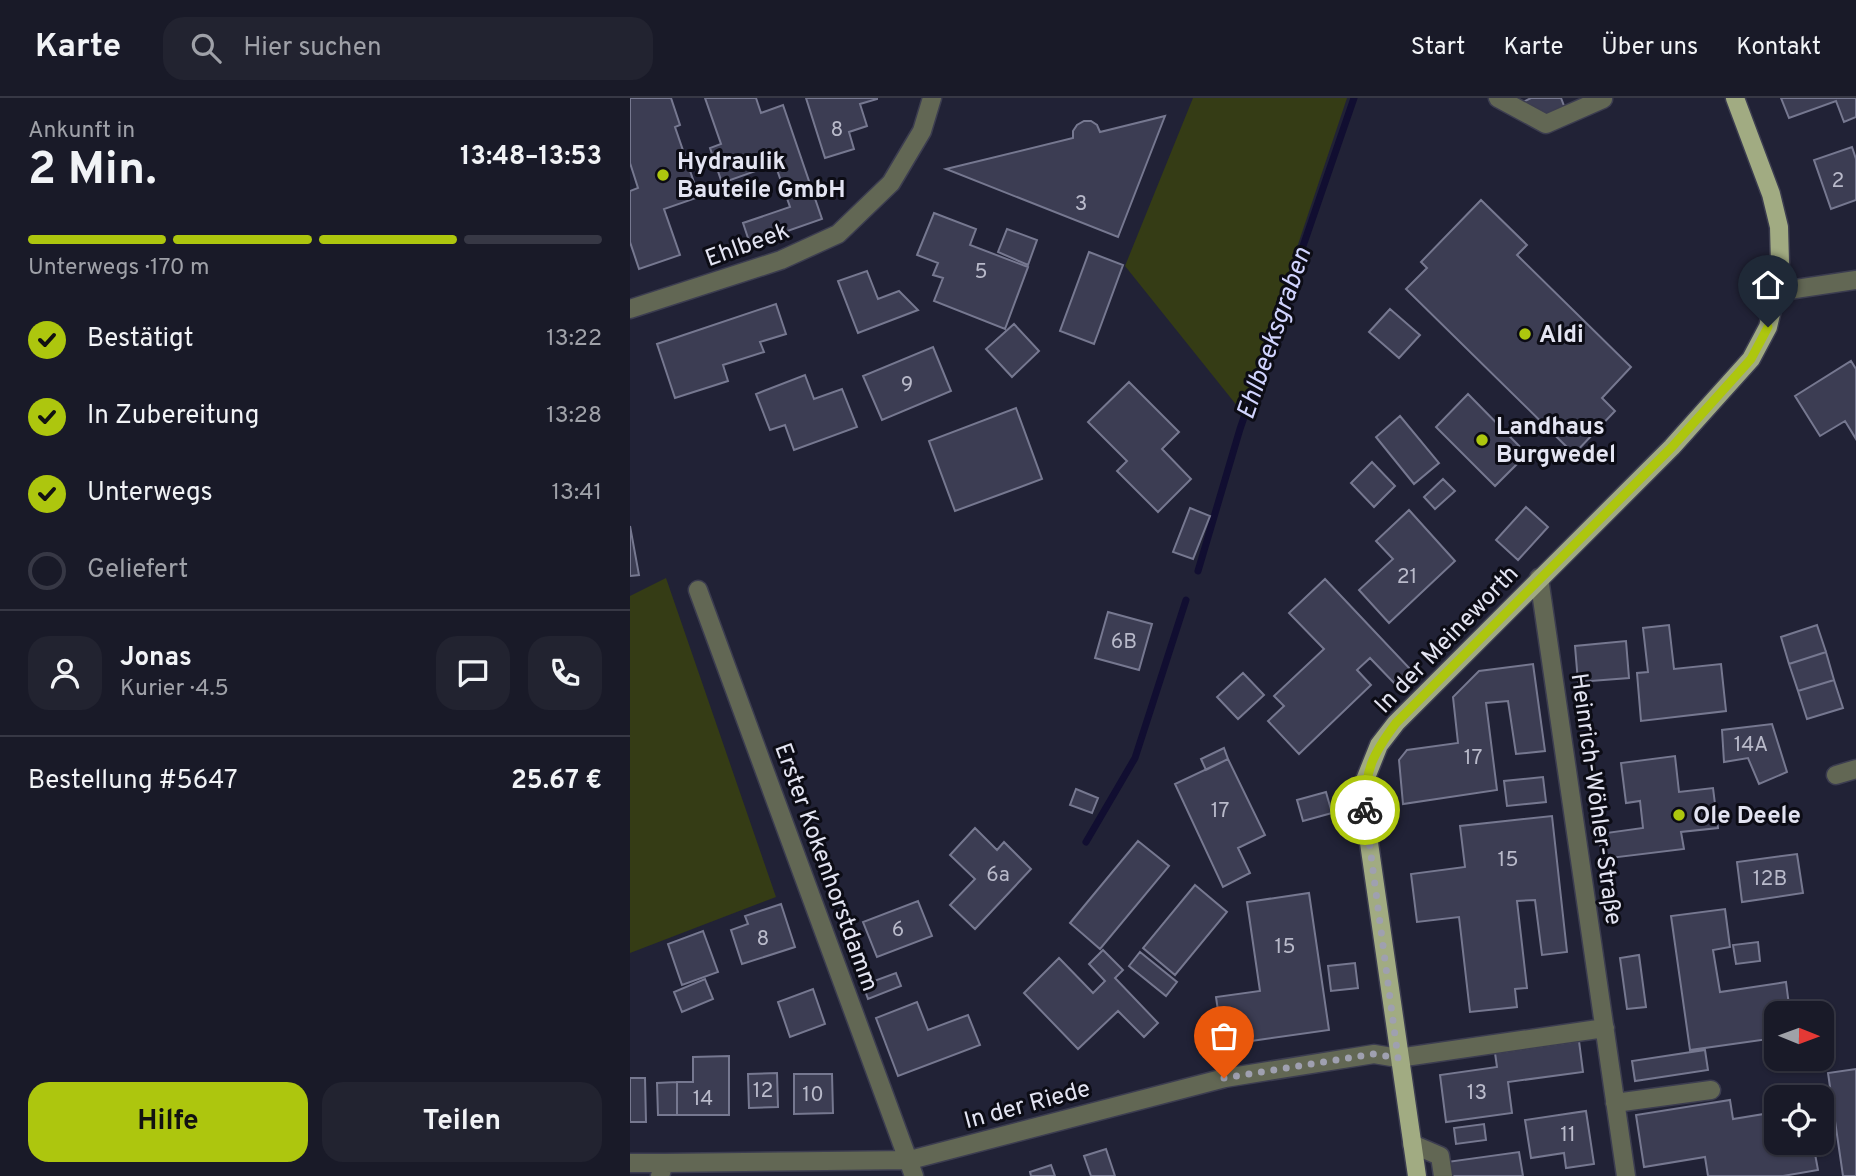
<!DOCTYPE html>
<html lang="de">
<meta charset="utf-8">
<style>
:root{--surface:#191a28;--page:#222330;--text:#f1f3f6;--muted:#9fa1a8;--line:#373845;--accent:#adc60e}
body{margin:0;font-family:Overpass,sans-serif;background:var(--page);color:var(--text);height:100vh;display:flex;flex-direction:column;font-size:26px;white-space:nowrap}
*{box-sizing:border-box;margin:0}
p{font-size:23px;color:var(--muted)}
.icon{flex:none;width:38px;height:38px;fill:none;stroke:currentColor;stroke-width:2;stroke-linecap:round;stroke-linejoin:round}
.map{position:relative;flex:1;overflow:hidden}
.side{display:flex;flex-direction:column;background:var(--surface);width:630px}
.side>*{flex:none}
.needle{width:46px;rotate:91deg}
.controls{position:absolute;left:1134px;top:903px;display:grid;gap:14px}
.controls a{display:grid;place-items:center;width:70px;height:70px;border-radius:14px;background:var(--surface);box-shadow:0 2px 5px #0004,0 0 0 2px var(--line);font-size:35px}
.pin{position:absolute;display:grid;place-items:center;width:60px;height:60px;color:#fff;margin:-72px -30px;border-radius:50% 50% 50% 0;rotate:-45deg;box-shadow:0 0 7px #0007}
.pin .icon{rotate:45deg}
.courier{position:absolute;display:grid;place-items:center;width:70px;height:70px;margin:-35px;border:5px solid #adc60e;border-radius:50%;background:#fff;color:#222;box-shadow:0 2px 9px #0007}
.overview em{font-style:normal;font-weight:700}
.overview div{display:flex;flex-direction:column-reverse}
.overview{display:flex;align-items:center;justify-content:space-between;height:119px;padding:0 28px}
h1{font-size:46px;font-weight:700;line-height:52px}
.bar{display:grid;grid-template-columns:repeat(4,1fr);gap:10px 7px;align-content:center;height:84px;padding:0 28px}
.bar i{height:9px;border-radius:5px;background:var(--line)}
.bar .selected{background:var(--accent)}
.bar p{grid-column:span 4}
.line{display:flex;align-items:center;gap:18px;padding:0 28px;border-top:2px solid var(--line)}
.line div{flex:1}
.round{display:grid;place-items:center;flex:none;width:74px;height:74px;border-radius:21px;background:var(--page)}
ol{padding:0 28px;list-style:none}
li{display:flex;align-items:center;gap:21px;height:77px}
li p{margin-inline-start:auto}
li .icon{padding:7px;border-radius:50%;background:var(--accent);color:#111;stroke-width:4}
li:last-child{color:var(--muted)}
li i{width:38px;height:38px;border:4px solid var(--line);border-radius:50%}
.primary-button{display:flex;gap:14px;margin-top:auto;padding:14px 28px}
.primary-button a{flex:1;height:80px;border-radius:21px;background:var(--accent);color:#111;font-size:28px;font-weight:700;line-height:80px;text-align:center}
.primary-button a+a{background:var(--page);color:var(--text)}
header{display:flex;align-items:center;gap:42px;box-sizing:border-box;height:98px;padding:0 35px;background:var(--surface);border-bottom:2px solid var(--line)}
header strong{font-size:33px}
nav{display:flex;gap:38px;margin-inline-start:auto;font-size:24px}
.search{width:490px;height:63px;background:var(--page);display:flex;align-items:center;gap:18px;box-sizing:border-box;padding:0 24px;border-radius:21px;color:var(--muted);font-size:26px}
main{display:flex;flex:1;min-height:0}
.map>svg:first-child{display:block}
.green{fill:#353c15}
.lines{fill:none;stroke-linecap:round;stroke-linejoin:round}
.stream{stroke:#110e31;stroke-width:7}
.building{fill:#3c3d53;stroke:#767890;stroke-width:2}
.minor-casing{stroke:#3c3d50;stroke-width:21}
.major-casing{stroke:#3c3d50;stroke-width:21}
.minor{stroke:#626754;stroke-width:18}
.major{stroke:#a1ab82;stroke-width:18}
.done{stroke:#9fa0b0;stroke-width:7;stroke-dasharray:0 12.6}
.route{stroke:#adc60e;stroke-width:9}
.poi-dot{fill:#adc60e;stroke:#0c0c15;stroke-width:2.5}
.labels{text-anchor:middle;stroke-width:6;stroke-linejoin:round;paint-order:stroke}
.number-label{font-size:21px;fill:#b9baca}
.poi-label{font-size:24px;font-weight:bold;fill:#e3e4f2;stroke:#0c0c15;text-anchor:start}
.street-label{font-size:24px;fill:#e3e4f2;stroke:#0c0c15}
.water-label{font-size:26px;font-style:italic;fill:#d1d4fe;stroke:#0c0c15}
</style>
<header>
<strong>Karte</strong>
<div class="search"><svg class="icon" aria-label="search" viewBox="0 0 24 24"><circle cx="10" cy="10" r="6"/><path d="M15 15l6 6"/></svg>Hier suchen</div>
<nav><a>Start</a><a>Karte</a><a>Über uns</a><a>Kontakt</a></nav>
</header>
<main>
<section class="side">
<div class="overview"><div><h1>2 Min.</h1><p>Ankunft in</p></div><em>13:48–13:53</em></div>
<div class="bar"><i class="selected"></i><i class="selected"></i><i class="selected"></i><i></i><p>Unterwegs · 170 m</p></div>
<ol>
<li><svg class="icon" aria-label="check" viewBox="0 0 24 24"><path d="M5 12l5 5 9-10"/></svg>Bestätigt<p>13:22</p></li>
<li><svg class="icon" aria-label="check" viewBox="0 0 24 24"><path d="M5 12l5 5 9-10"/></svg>In Zubereitung<p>13:28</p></li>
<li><svg class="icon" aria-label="check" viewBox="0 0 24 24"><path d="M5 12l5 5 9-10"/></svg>Unterwegs<p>13:41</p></li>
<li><i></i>Geliefert</li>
</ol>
<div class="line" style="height:126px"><a class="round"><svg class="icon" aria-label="person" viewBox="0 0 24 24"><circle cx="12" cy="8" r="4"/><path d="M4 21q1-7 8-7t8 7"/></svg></a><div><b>Jonas</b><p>Kurier · 4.5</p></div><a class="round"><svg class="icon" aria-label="chat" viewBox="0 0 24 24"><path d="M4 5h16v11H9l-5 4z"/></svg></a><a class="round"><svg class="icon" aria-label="phone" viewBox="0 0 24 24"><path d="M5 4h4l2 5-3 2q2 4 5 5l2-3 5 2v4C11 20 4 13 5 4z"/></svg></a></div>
<div class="line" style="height:91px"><div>Bestellung #5647</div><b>25.67 €</b></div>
<div class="primary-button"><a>Hilfe</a><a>Teilen</a></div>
</section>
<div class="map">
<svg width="1226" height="1078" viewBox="0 0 1226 1078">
<rect width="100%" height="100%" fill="#212236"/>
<path class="green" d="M563,0H717L612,314L495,168Z
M36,480L146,799L0,855V498Z"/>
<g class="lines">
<path class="stream" d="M568,473L610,331L724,0
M456,744L505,660L556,502"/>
</g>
<path class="building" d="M0,0H41L50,27L45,29L69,99L34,111L50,157L9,171L0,144V93L8,90L0,65Z
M75,0H126L131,15L153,7L192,121L120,146L113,125L160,109L145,66L92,85L80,50L91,46Z
M176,0H247V1L230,6L237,28L219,34L224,51L195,60Z
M901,0H931L936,13L917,21L893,4Z
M1151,0H1226V19L1214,24L1206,3L1159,20Z
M535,18L488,139L316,71L443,40V33L447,27L454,23H461L467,27L470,34Z
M1222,49L1226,61V102L1201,111L1184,62Z
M851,102L897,147L887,157L1001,269L972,300L985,313L944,356L776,191L797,170L791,164Z
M304,115L346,131L340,147L398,169L375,231L304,203L313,180L303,177L308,165L287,157Z
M377,131L407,142L398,167L368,154Z
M459,154L493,167L464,246L430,233Z
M237,173L248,201L269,193L288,212L228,235L208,183Z
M146,206L156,236L130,244L134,254L93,267L98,283L45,300L27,246Z
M760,211L790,237L769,260L739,234Z
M384,226L409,253L382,279L356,251Z
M303,249L321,293L252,322L233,278Z
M1221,263L1226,271V341L1215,323L1190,338L1165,298Z
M175,277L184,301L212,291L227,329L164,352L155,327L140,332L126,296Z
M499,284L549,334L532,351L561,381L528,414L487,373L497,363L458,324Z
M838,296L897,356L865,388L806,329Z
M386,310L412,381L325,413L299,343Z
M770,318L809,365L784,386L746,339Z
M742,364L765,388L744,409L721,385Z
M813,381L825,393L805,411L794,399Z
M896,409L918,429L888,462L866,442Z
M560,410L580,418L563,461L543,454Z
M779,412L825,463L759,525L729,492L763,461L746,443Z
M0,428L9,477L0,478Z
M695,481L781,572L766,587L740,560L727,572L741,587L669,656L638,623L654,608L644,598L694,551L659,515Z
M478,514L522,526L509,572L465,560Z
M1039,527L1044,571L1091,566L1096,613L1011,623L1007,575L1018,574L1013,530Z
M1187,527L1196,554L1159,566L1151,539Z
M996,543L999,580L948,584L945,548Z
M1196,554L1204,582L1168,593L1159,566Z
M903,566L915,653L886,656L878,603L856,605L867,692L773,706L769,662L777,652L828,645L823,599L849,573Z
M613,575L634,597L608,621L587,599Z
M1204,582L1213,610L1177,621L1168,593Z
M1142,626L1157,674L1129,686L1118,660L1094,664L1092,632Z
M594,650L598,661L576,672L571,661Z
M1045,658L1049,694L1083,690L1088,730L1051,734L1054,751L972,761L969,736L1013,730L1010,703L996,705L991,665Z
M598,661L635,737L608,750L620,775L593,789L545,686Z
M913,679L916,704L877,708L874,683Z
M446,691L468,700L462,715L440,707Z
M696,694L702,715L673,723L667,702Z
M922,718L937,854L912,857L905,802L887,803L897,890L885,891L887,909L840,914L829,819L787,824L781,776L835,769L830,728Z
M345,730L367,752L374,744L401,771L345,831L320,807L345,781L320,757Z
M508,743L539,768L470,851L440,825Z
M1167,756L1173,795L1112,804L1107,764Z
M565,787L597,814L545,877L513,850Z
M679,795L699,932L593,947L586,899L630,893L617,804Z
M288,803L302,838L247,859L233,824Z
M151,806L165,849L112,866L101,832L118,826L115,818Z
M1095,811L1100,849L1083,852L1090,894L1156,884L1160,915H1146V940L1060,952L1041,818Z
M73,833L88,874L52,887L38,846Z
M1128,844L1130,863L1106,866L1103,847Z
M473,852L493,872L485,880L528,925L514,939L488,913L448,951L394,895L429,860L463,895L475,883L459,866Z
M510,854L547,884L536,898L499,868Z
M1009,857L1016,909L997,911L990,860Z
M725,865L728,890L701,893L698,868Z
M266,875L271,888L238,901L233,887Z
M75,881L83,901L52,914L44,894Z
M183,891L195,926L160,939L148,904Z
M287,904L298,932L338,917L350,947L268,978L246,920Z
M949,943L953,974L878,984L882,1015L816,1024L810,977L867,969L865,955Z
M1075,952L1078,972L1005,983L1002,963Z
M99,958V1017H47V984H63V959Z
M1226,971V1078H1213L1198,975Z
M147,975L148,1009L119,1010L118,976Z
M164,976H202L203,1015L164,1016Z
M0,980H15L16,1024H0Z
M47,984V1017H28L27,985Z
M1100,1002L1103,1021L1146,1014V1045H1183L1188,1072L1153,1078H1078L1075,1059L1014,1069L1006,1017Z
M956,1013L964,1066L936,1070L934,1055L901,1060L895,1022Z
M854,1026L856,1042L826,1046L824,1030Z
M476,1051L485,1078H461L454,1058Z
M889,1054L893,1078H819L817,1064Z
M421,1067L425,1078H401L400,1074Z"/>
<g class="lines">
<g class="minor-casing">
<path id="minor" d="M868,0L916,26L973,1
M1146,194L1226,182
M0,211L151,162L208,136L261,85L292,33L302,0
M909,480L996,1078
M68,492L284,1078
M1206,677L1226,671
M985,1005L1081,992
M782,1046L810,1058L813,1078
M0,1065H34
M30,1078L34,1065L280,1062L595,980L744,956L768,960L975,930"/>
</g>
<g class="major-casing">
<path id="major" d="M787,1078L735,717V682L749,647L766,625L1042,349L1121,261L1138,229L1146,194L1150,164L1149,129L1141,96L1105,0"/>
</g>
<use href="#minor" class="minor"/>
<use href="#major" class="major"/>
</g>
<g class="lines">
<path class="done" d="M594,980L744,956L768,960L735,712"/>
<path class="route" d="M735,712C735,672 742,657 766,625L1042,349L1121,261L1138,229"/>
</g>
<g class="poi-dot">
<circle cx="33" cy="77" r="7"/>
<circle cx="895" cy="236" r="7"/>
<circle cx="852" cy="342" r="7"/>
<circle cx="1049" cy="717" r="7"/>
</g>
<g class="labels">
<g class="number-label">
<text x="207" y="38">8</text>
<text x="1208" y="89">2</text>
<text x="451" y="112">3</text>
<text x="351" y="180">5</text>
<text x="277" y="293">9</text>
<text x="777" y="485">21</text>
<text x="494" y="550">6B</text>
<text x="1121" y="653">14A</text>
<text x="843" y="666">17</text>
<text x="590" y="719">17</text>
<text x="878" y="768">15</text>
<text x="368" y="783">6a</text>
<text x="1140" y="787">12B</text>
<text x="268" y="838">6</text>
<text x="133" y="847">8</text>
<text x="655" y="855">15</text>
<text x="133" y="999">12</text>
<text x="847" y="1001">13</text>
<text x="183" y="1003">10</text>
<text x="73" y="1007">14</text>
<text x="938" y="1043">11</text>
</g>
<g class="poi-label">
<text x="47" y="71">Hydraulik<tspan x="47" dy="28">Bauteile GmbH</tspan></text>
<text x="909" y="244">Aldi</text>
<text x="866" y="336">Landhaus<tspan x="866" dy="28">Burgwedel</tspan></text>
<text x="1063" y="725">Ole Deele</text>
</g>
<g class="street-label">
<text transform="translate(117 146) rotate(-20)" y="8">Ehlbeek</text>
<text transform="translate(816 541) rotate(-46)" y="8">In der Meineworth</text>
<text transform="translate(967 701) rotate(82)" y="8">Heinrich-Wöhler-Straße</text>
<text transform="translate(197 769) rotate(70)" y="8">Erster Kokenhorstdamm</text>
<text transform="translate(397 1006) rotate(-15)" y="8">In der Riede</text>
</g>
<g class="water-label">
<text transform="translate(643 235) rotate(-71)" y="9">Ehlbeeksgraben</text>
</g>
</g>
</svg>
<div class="controls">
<a><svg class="needle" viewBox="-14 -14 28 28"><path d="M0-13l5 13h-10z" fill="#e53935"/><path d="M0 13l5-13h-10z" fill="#9fa1a8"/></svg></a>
<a><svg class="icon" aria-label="locate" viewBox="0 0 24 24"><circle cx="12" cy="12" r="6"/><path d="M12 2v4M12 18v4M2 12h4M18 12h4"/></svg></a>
</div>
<div class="pin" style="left:594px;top:980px;background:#ea580c"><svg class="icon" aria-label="bag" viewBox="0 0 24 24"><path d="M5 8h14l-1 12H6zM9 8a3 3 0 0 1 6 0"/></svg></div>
<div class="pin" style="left:1138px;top:229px;background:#1f2937"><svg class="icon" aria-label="home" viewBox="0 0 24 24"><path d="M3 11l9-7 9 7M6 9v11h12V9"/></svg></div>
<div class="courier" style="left:735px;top:712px"><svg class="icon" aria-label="bike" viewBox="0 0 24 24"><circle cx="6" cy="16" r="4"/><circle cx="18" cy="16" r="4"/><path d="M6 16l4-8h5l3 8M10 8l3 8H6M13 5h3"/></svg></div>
</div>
</main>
